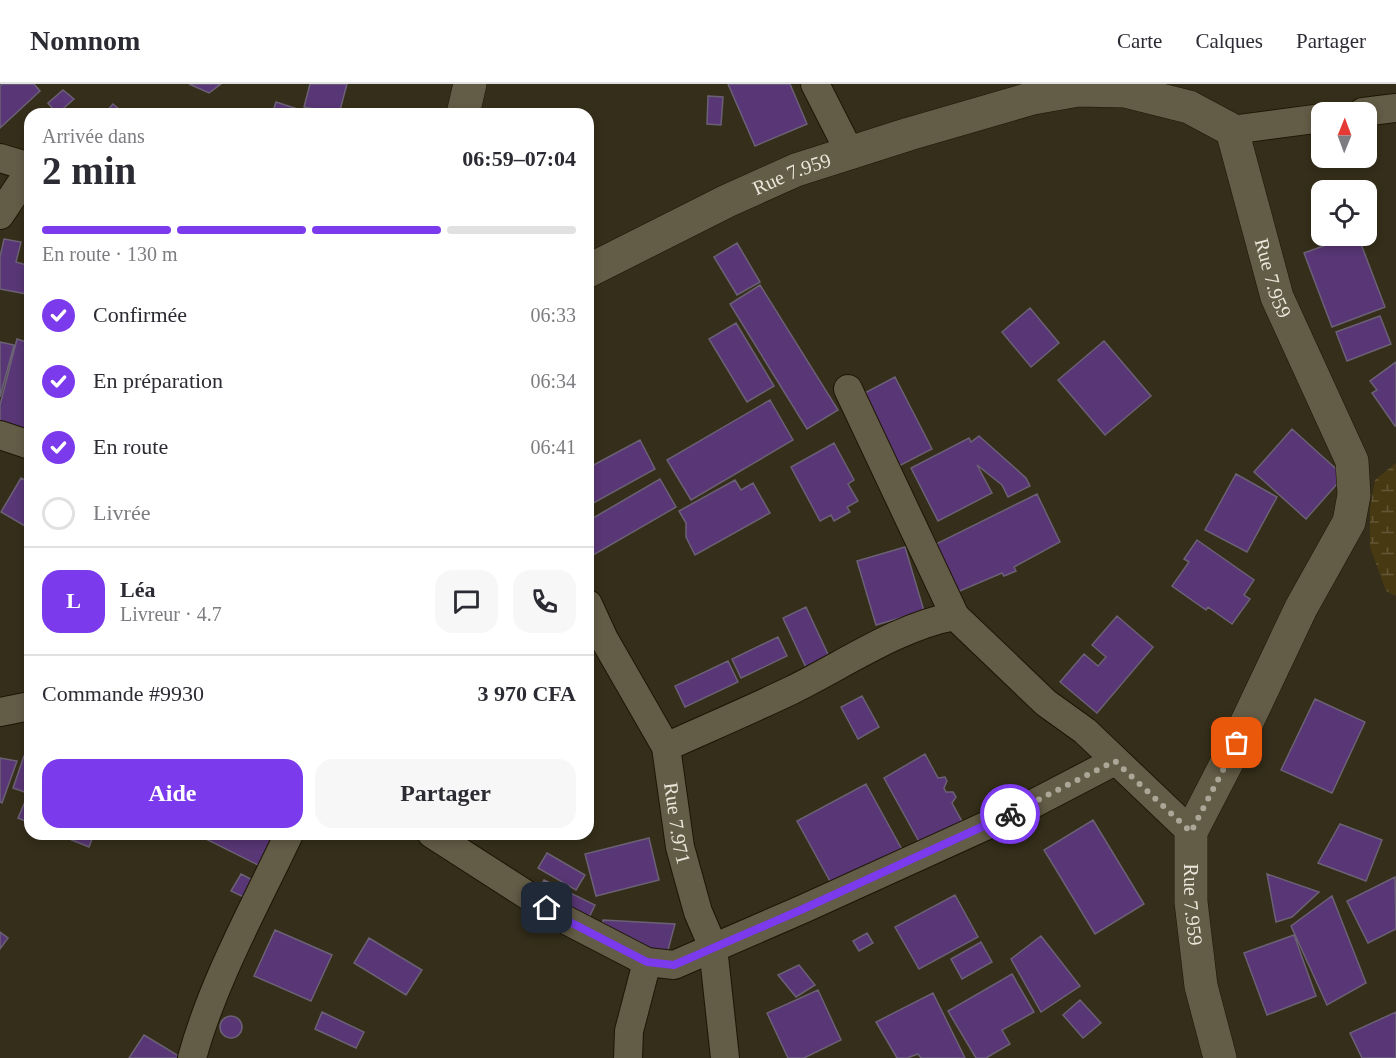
<!DOCTYPE html>
<html lang="fr">
<meta charset="utf-8">
<style>
:root{--surface:#fff;--page:#f7f7f7;--text:#2b2b33;--muted:#7c7c81;--line:#e1e1e2;--accent:#7c3aed}
body{margin:0;font-family:Georgia,serif;background:var(--page);color:var(--text);height:100vh;display:flex;flex-direction:column;font-size:22px;white-space:nowrap}
*{box-sizing:border-box;margin:0}
p{font-size:20px;color:var(--muted)}
.icon{flex:none;width:33px;height:33px;fill:none;stroke:currentColor;stroke-width:2;stroke-linecap:round;stroke-linejoin:round}
.map{position:relative;flex:1;overflow:hidden}
.details{position:absolute;left:24px;top:24px;width:570px;height:732px;display:flex;flex-direction:column;background:var(--surface);border-radius:18px;box-shadow:0 3px 9px #0003}
.details>*{flex:none}
.needle{width:39px;rotate:1deg}
.controls{position:absolute;left:1311px;top:18px;display:grid;gap:12px}
.controls a{display:grid;place-items:center;width:66px;height:66px;border-radius:12px;background:var(--surface);box-shadow:0 3px 9px #0003;font-size:30px}
.pin{position:absolute;display:grid;place-items:center;width:51px;height:51px;color:#fff;margin:-26px;border-radius:12px;box-shadow:0 3px 9px #0006}
.courier{position:absolute;display:grid;place-items:center;width:60px;height:60px;margin:-30px;border:4px solid #7c3aed;border-radius:50%;background:#fff;color:#222;box-shadow:0 2px 8px #0007}
.summary em{font-style:normal;font-weight:700}
.summary div{display:flex;flex-direction:column-reverse}
.summary{display:flex;align-items:center;justify-content:space-between;height:102px;padding:0 18px}
h1{font-size:39px;font-weight:700;line-height:45px}
.bar{display:grid;grid-template-columns:repeat(4,1fr);gap:9px 6px;align-content:center;height:72px;padding:0 18px}
.bar i{height:8px;border-radius:4px;background:var(--line)}
.bar .on{background:var(--accent)}
.bar p{grid-column:span 4}
.line{display:flex;align-items:center;gap:15px;padding:0 18px;border-top:2px solid var(--line)}
.line div{flex:1}
.round{display:grid;place-items:center;flex:none;width:63px;height:63px;border-radius:18px;background:var(--page)}
ol{padding:0 18px;list-style:none}
li{display:flex;align-items:center;gap:18px;height:66px}
li p{margin-inline-start:auto}
li .icon{padding:6px;border-radius:50%;background:var(--accent);color:#fff;stroke-width:4}
li:last-child{color:var(--muted)}
li i{width:33px;height:33px;border:3px solid var(--line);border-radius:50%}
.action{display:flex;gap:12px;margin-top:auto;padding:12px 18px}
.action a{flex:1;height:69px;border-radius:18px;background:var(--accent);color:#fff;font-size:24px;font-weight:700;line-height:69px;text-align:center}
.action a+a{background:var(--page);color:var(--text)}
header{display:flex;align-items:center;gap:36px;box-sizing:border-box;height:84px;padding:0 30px;background:var(--surface);border-bottom:2px solid var(--line)}
header strong{font-size:28px}
nav{display:flex;gap:33px;margin-inline-start:auto;font-size:21px}
.map>svg:first-child{display:block}
.wetland{fill:url(#wetland-marsh)}
.building{fill:#593675;stroke:#6b6175;stroke-width:1.5}
.lines{fill:none;stroke-linecap:round;stroke-linejoin:round}
.minor-casing{stroke:#1c1604;stroke-width:30}
.tertiary-casing{stroke:#1c1604;stroke-width:34}
.minor{stroke:#635c46;stroke-width:28}
.tertiary{stroke:#635c46;stroke-width:33}
.done{stroke:#aba697;stroke-width:6;stroke-dasharray:0 10.8}
.route{stroke:#7c3aed;stroke-width:8}
.labels{text-anchor:middle;stroke-width:4.5;stroke-linejoin:round;paint-order:stroke}
.street-label{font-size:20px;fill:#eae6da;stroke:#19160e}
</style>
<header>
<strong>Nomnom</strong>
<nav><a>Carte</a><a>Calques</a><a>Partager</a></nav>
</header>
<div class="map">
<svg width="1396" height="974" viewBox="0 0 1396 974">
<defs>
<pattern id="wetland-marsh" width="20" height="14" patternUnits="userSpaceOnUse" patternTransform="scale(1.5)"><rect width="20" height="14" fill="#473a13"/><path d="M1 5h8M5 5V1M11 12h8M15 12V8" fill="none" stroke="#625635"/></pattern>
</defs>
<rect width="100%" height="100%" fill="#352e1a"/>
<path class="wetland" d="M1396,379V512L1386,507L1370,463V425L1375,396Z"/>
<path class="building" d="M2,0H34L40,7L0,44V2Z
M189,0H221L209,9Z
M310,0H347L339,30L304,23Z
M728,0H790L807,40L755,62Z
M63,6L74,15L57,30L48,19Z
M708,12L723,13L721,41L707,40Z
M276,18L313,30H272Z
M113,20L125,30H104Z
M1351,152H1358L1385,223L1332,243L1304,169Z
M4,155L21,158L16,178L30,182L27,210L0,205V173Z
M737,159L760,198L737,211L714,173Z
M760,201L838,326L807,345L730,220Z
M1030,224L1059,259L1031,283L1002,248Z
M1380,232L1391,260L1347,277L1336,248Z
M736,239L774,302L747,318L709,255Z
M17,255L30,259V336L27,349L0,343V321Z
M1104,257L1151,312L1105,351L1058,296Z
M0,258L14,261L0,313Z
M1396,278V342H1395L1372,309L1377,306L1370,297Z
M895,293L932,365L891,386L855,314Z
M770,316L793,356L691,416L667,376Z
M1292,345L1344,392L1306,435L1254,388Z
M979,352L1026,394L1030,402L1008,413L1002,401L977,381L992,409L938,437L911,384L969,354L971,358Z
M640,356L655,385L588,422V384Z
M834,359L854,396L848,400L858,417L847,423L850,428L834,437L831,431L820,437L791,383Z
M1236,390L1277,413L1247,468L1205,446Z
M21,394L30,399V445L1,428Z
M660,395L676,423L588,474V437Z
M735,396L741,406L753,399L770,429L695,471L686,453V439L679,427Z
M1037,410L1060,458L1014,483L1016,487L1004,492L1002,489L955,509L932,462Z
M1197,456L1254,496L1244,511L1250,515L1232,540L1208,523L1206,526L1172,502L1189,478L1184,475Z
M905,463L924,527L876,541L857,477Z
M806,523L839,594L816,605L783,534Z
M1117,532L1153,563L1097,629L1060,598L1084,570L1098,582L1106,573L1092,561Z
M26,543H30V572H27Z
M778,553L787,572L741,594L732,575Z
M728,577L738,598L685,623L675,602Z
M862,612L879,643L858,655L841,623Z
M1315,615L1365,638L1332,709L1281,686Z
M925,670L938,694L945,693L947,697L944,704L946,708H953L956,713L952,719L964,741L922,763L884,694Z
M24,672L30,675V710L13,704Z
M0,674L17,677L2,719L0,718Z
M866,700L905,771L836,808L797,737Z
M27,713L30,714V739L18,734Z
M1093,736L1144,820L1095,850L1044,766Z
M1340,740L1382,756L1366,797L1318,779Z
M57,750H94L89,763Z
M196,750H278L262,783Z
M649,754L659,796L596,812L585,770Z
M547,769L585,791L576,806L538,784Z
M241,790L264,802L256,819L231,807Z
M1267,790L1319,808L1292,833L1276,838Z
M1395,793L1396,845L1368,859L1347,817Z
M544,796L595,821L580,852L529,827Z
M955,811L978,853L919,885L895,843Z
M1332,812L1366,899L1327,921L1291,842Z
M603,836L675,840L668,866L601,862Z
M275,846L332,871L311,917L254,892Z
M0,848L8,854L0,865Z
M867,849L873,859L859,867L853,857Z
M1294,851L1316,912L1267,931L1244,869Z
M1041,852L1080,902L1041,928L1011,875Z
M369,854L422,886L406,911L354,879Z
M981,858L992,878L962,895L951,875Z
M799,881L815,901L796,913L778,891Z
M1012,890L1034,928L1002,946L1010,960L986,974H976L948,927Z
M818,906L841,956L804,974H788L767,929Z
M933,909L965,974H921L918,970L907,974H897L876,938Z
M1080,916L1101,939L1083,954L1063,931Z
M322,928L364,948L356,964L315,945Z
M1396,928V974H1362L1350,949Z
M220 943a11 11 0 1 1 22 0a11 11 0 1 1-22 0Z
M144,951L182,974H129Z"/>
<g class="lines">
<g class="minor-casing">
<g id="minor">
<path d="M815,0L850,69"/>
<path d="M1363,28L1396,24"/>
<path d="M1232,46L1322,34"/>
<path d="M0,74L30,83"/>
<path d="M0,131L30,86"/>
<path d="M848,305L955,532"/>
<path d="M0,351L30,361"/>
<path id="s1" d="M588,520L604,555L666,663L680,763L698,828L713,863L725,974"/>
<path d="M0,628L30,622"/>
<path d="M666,663C708,644 750,626 792,606C843,581 899,542 955,532L1046,619L1085,647L1191,748"/>
<path d="M432,750L566,836L647,878L674,881L803,825L1025,724L1115,677"/>
<path d="M192,974C213,897 255,822 289,750"/>
<path d="M628,974L629,947L647,878"/>
</g>
</g>
<g class="tertiary-casing">
<g id="tertiary">
<path d="M463,30L470,0"/>
<path id="s2" d="M588,187L727,117L796,86L909,50L1033,14L1078,6L1125,7L1189,23L1232,46L1277,213L1352,377L1354,411L1349,438L1301,524L1237,659L1191,748V818L1201,902L1220,974"/>
</g>
</g>
<use href="#minor" class="minor"/>
<use href="#tertiary" class="tertiary"/>
</g>
<g class="lines">
<path class="done" d="M1010,730L1115,677L1191,748L1237,659"/>
<path class="route" d="M547,824L566,836L647,878L674,881L803,825L1010,730"/>
</g>
<g class="labels">
<g class="street-label">
<text dy="7" stroke="none"><textPath href="#s2" startOffset="226">Rue 7.959</textPath></text>
<text dy="7" stroke="none"><textPath href="#s2" startOffset="840">Rue 7.959</textPath></text>
<text dy="7" stroke="none"><textPath href="#s1" startOffset="240">Rue 7.971</textPath></text>
<text dy="7" stroke="none"><textPath href="#s2" startOffset="1522">Rue 7.959</textPath></text>
</g>
</g>
</svg>
<div class="controls">
<a><svg class="needle" viewBox="-14 -14 28 28"><path d="M0-13l5 13h-10z" fill="#e53935"/><path d="M0 13l5-13h-10z" fill="#7c7c81"/></svg></a>
<a><svg class="icon" aria-label="locate" viewBox="0 0 24 24"><circle cx="12" cy="12" r="6"/><path d="M12 2v4M12 18v4M2 12h4M18 12h4"/></svg></a>
</div>
<div class="pin" style="left:1237px;top:659px;background:#ea580c"><svg class="icon" aria-label="bag" viewBox="0 0 24 24"><path d="M5 8h14l-1 12H6zM9 8a3 3 0 0 1 6 0"/></svg></div>
<div class="pin" style="left:547px;top:824px;background:#1f2937"><svg class="icon" aria-label="home" viewBox="0 0 24 24"><path d="M3 11l9-7 9 7M6 9v11h12V9"/></svg></div>
<div class="courier" style="left:1010px;top:730px"><svg class="icon" aria-label="bike" viewBox="0 0 24 24"><circle cx="6" cy="16" r="4"/><circle cx="18" cy="16" r="4"/><path d="M6 16l4-8h5l3 8M10 8l3 8H6M13 5h3"/></svg></div>
<section class="details">
<div class="summary"><div><h1>2 min</h1><p>Arrivée dans</p></div><em>06:59–07:04</em></div>
<div class="bar"><i class="on"></i><i class="on"></i><i class="on"></i><i></i><p>En route · 130 m</p></div>
<ol>
<li><svg class="icon" aria-label="check" viewBox="0 0 24 24"><path d="M5 12l5 5 9-10"/></svg>Confirmée<p>06:33</p></li>
<li><svg class="icon" aria-label="check" viewBox="0 0 24 24"><path d="M5 12l5 5 9-10"/></svg>En préparation<p>06:34</p></li>
<li><svg class="icon" aria-label="check" viewBox="0 0 24 24"><path d="M5 12l5 5 9-10"/></svg>En route<p>06:41</p></li>
<li><i></i>Livrée</li>
</ol>
<div class="line" style="height:108px"><b class="round" style="background:var(--accent);color:#fff">L</b><div><b>Léa</b><p>Livreur · 4.7</p></div><a class="round"><svg class="icon" aria-label="chat" viewBox="0 0 24 24"><path d="M4 5h16v11H9l-5 4z"/></svg></a><a class="round"><svg class="icon" aria-label="phone" viewBox="0 0 24 24"><path d="M5 4h4l2 5-3 2q2 4 5 5l2-3 5 2v4C11 20 4 13 5 4z"/></svg></a></div>
<div class="line" style="height:78px"><div>Commande #9930</div><b>3 970 CFA</b></div>
<div class="action"><a>Aide</a><a>Partager</a></div>
</section>
</div>
